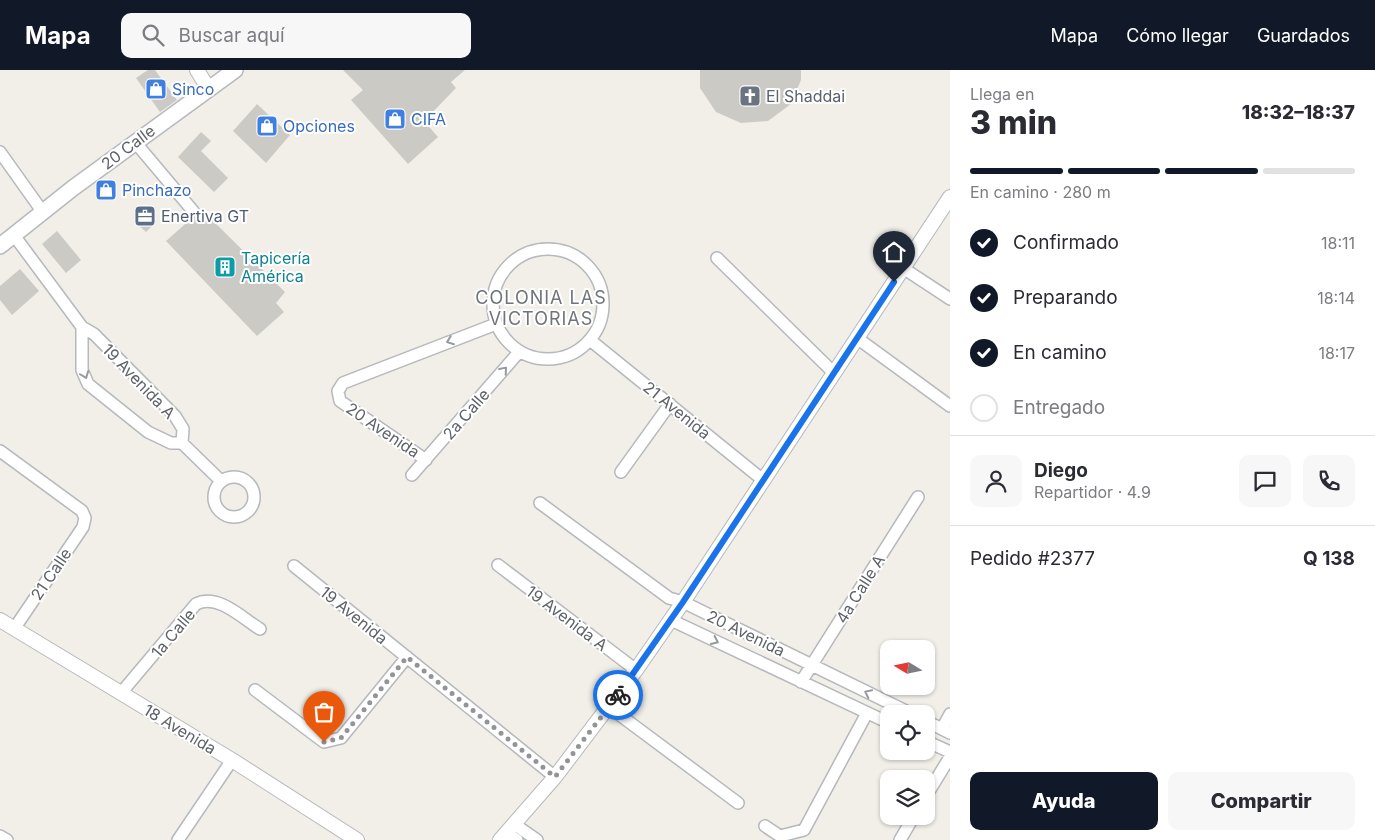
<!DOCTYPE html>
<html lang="es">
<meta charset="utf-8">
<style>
:root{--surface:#fff;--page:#f7f7f7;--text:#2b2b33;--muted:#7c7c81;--line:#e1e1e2;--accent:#111827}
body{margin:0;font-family:Inter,sans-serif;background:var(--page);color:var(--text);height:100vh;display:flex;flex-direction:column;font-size:19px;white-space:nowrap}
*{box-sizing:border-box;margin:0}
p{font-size:16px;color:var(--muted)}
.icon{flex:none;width:28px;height:28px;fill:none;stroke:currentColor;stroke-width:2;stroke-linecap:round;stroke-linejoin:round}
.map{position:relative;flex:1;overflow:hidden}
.details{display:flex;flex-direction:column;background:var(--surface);width:425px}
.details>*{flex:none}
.needle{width:32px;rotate:280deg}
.fabs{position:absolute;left:880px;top:570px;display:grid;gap:10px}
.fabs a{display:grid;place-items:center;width:55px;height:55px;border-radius:10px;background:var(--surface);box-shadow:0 1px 4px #0004;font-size:25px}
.pin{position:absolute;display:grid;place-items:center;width:42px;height:42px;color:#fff;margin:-51px -21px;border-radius:50% 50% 50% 0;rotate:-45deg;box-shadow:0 0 5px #0007}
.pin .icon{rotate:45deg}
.courier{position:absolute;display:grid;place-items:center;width:50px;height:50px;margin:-25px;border:4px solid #1a73e8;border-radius:50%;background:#fff;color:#222;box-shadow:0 1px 6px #0007}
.overview em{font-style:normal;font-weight:800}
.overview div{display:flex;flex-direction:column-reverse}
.overview{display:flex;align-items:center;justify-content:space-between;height:85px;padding:0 20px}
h1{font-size:32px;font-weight:800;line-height:38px}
.bar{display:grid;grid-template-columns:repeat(4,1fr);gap:8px 5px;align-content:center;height:60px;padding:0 20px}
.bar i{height:6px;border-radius:4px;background:var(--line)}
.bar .current{background:var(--accent)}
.bar p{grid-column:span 4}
.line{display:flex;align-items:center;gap:12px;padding:0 20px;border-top:1px solid var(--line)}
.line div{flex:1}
.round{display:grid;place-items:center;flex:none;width:52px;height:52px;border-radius:10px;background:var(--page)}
ol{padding:0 20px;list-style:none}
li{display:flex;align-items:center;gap:15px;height:55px}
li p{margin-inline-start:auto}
li .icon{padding:5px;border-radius:50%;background:var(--accent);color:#fff;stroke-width:4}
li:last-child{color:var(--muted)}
li i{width:28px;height:28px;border:2px solid var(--line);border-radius:50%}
.button{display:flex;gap:10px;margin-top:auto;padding:10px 20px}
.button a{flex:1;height:58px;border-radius:10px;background:var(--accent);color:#fff;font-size:20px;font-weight:800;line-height:58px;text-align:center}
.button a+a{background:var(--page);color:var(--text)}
header{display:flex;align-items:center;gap:30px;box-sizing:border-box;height:70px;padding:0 25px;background:var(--accent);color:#fff}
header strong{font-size:24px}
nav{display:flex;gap:28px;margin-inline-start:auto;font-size:18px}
.search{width:350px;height:45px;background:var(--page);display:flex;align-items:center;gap:12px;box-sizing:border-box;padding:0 18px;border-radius:10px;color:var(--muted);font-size:19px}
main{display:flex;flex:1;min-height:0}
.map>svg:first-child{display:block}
.building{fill:#cccac5}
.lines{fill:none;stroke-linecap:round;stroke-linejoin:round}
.minor-casing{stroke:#b5b8bc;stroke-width:14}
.tertiary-casing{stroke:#b5b8bc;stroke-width:16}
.secondary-casing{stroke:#b6babf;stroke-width:18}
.minor{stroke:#fff;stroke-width:11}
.tertiary{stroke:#fff;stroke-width:14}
.secondary{stroke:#fff;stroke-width:15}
.oneway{stroke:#979a9d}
.done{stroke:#929495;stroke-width:5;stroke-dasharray:0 9}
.route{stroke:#1a73e8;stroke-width:6}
.labels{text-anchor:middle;stroke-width:4;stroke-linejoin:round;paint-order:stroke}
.shop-label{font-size:16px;fill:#366cbe;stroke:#fff;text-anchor:start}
.worship-label{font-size:16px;fill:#5b616d;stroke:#fff;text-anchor:start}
.street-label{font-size:16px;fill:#5f6368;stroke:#fff}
.service-label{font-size:16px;fill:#4e5e75;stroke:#fff;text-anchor:start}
.culture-label{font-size:16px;fill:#0d838f;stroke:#fff;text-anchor:start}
.neighbourhood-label{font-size:18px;letter-spacing:1px;fill:#70757a;stroke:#fff}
</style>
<header>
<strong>Mapa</strong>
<div class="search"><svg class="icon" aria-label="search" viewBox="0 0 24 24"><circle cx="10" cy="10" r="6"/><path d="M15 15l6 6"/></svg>Buscar aquí</div>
<nav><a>Mapa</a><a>Cómo llegar</a><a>Guardados</a></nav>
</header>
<main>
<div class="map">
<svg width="950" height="770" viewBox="0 0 950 770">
<rect width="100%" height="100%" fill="#f1efe8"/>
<path class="building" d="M148,0H155L177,30L160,42L136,8Z
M343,0H465L451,12L456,18L424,51L438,67L408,94L351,30L363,20Z
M700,0H801V10L791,34L768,51L741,53L716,42L700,18Z
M257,34L290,65L266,93L233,61Z
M201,62L211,71L201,81L228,108L214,122L178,87Z
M201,139L285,222L276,233L284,242L257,266L166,171L192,148L198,146Z
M145,140L156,152L146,162L135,152Z
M57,161L81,190L66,203L42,174Z
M20,199L39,221L12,245L0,230V216Z"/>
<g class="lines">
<g class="minor-casing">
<path id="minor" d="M135,72L193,141
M0,82L42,141
M13,164L82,257L94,264L175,346L183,359L182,373
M493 234a55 55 0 1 1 110 0a55 55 0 1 1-110 0Z
M717,188L834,303
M903,198L950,229
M82,257V300L88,314L148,362L171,373H182L221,411
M857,268L950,336
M590,270L763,410
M0,381L82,441L85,448L83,457L14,559
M426,390L340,331L338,321L343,313L496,254
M621,402L670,334
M412,405L519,282
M214 427a20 20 0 1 1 40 0a20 20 0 1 1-40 0Z
M540,433L669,528L683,532L912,644
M498,495L636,600
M294,496L555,707
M671,550L889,653
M801,612L918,427
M255,620L324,672L341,668L407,587
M121,623L196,534C218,523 242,548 260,559
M609,637L738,733
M926,651L950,663
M942,659L950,644
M926,671L950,682
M926,726L950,687
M514,754L537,770
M765,756L780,766L804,760L867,643
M506,763L517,770
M0,766L7,770
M178,770L232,690
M900,770L914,746"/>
</g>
<g class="tertiary-casing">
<path id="tertiary" d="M197,0L208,18
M0,550L232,690L357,770
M500,770L555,707L636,600L683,532L950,127"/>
</g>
<g class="secondary-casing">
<path id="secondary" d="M0,176L73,118L235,0"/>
</g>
<use href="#minor" class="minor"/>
<use href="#tertiary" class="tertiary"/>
<use href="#secondary" class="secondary"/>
</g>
<defs><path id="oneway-chevron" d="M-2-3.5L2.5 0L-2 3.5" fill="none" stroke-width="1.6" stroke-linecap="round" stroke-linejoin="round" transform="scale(1.25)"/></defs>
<g class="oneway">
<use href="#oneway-chevron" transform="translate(450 271) rotate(159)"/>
<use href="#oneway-chevron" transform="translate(504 300) rotate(-49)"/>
<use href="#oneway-chevron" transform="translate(85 305) rotate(69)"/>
<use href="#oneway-chevron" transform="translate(715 571) rotate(25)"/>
<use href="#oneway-chevron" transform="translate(868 623) rotate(-154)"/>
</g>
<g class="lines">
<path class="done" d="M324,672L341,668L407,587L555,707L618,625"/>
<path class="route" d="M618,625L683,532L894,212"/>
</g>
<defs>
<g id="shop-square" transform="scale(1.125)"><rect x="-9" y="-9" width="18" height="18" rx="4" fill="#3f7fe0" stroke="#fff"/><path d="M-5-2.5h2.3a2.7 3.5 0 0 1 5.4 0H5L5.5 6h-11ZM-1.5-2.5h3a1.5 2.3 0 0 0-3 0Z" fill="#fff"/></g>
<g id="church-square" transform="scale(1.125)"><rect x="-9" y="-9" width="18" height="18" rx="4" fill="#6b7280" stroke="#fff"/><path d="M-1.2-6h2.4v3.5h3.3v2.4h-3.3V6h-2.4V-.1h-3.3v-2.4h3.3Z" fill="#fff"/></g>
<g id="office-square" transform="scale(1.125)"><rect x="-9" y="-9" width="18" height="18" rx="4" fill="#5c6f8a" stroke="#fff"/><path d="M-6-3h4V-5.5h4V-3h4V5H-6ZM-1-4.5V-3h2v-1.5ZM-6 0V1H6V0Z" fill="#fff"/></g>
<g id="building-square" transform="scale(1.125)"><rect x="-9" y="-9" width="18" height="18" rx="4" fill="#0f9aa8" stroke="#fff"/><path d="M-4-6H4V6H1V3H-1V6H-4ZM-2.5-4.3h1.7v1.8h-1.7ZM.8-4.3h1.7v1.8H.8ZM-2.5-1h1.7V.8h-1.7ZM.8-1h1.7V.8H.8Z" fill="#fff"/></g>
</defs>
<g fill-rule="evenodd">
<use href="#shop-square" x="156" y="19"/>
<use href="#church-square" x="750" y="26"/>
<use href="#shop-square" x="395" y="49"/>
<use href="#shop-square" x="267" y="56"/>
<use href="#shop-square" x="106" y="120"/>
<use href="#office-square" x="145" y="146"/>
<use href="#building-square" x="225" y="197"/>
</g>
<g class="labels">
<g class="shop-label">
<text x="172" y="25">Sinco</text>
<text x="411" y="55">CIFA</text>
<text x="283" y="62">Opciones</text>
<text x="122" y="126">Pinchazo</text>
</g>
<g class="worship-label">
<text x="766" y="32">El Shaddai</text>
</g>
<g class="street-label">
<text transform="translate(128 77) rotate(-37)" y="6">20 Calle</text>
<text transform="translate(139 311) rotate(46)" y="6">19 Avenida A</text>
<text transform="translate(677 340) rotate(39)" y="6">21 Avenida</text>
<text transform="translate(466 344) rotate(-49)" y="6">2a Calle</text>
<text transform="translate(383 360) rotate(34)" y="6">20 Avenida</text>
<text transform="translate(51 504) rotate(-56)" y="6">21 Calle</text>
<text transform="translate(860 519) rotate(-58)" y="6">4a Calle A</text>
<text transform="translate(354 545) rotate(39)" y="6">19 Avenida</text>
<text transform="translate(567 548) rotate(37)" y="6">19 Avenida A</text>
<text transform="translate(173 563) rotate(-50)" y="6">1a Calle</text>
<text transform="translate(746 563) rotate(26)" y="6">20 Avenida</text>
<text transform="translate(180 659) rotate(31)" y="6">18 Avenida</text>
</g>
<g class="service-label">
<text x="161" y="152">Enertiva GT</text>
</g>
<g class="culture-label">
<text x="241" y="194">Tapicería<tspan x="241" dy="18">América</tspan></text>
</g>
<g class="neighbourhood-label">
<text x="541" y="234">COLONIA LAS<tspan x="541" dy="21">VICTORIAS</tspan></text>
</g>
</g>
</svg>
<div class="fabs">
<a><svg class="needle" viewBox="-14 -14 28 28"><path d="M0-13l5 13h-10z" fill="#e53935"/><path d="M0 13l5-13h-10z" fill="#7c7c81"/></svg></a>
<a><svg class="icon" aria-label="locate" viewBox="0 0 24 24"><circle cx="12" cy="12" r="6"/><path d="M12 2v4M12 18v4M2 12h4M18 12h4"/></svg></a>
<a><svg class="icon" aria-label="layers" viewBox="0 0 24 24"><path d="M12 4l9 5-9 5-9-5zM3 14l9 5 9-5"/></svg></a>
</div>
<div class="pin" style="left:324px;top:672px;background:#ea580c"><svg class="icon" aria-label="bag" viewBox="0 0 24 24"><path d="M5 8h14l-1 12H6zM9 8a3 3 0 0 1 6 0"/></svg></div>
<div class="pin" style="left:894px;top:212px;background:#1f2937"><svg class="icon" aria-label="home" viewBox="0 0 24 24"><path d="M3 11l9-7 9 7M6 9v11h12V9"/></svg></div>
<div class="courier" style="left:618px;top:625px"><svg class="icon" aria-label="bike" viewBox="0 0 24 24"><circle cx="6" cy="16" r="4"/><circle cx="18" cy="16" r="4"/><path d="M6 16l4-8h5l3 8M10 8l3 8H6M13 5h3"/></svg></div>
</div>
<section class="details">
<div class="overview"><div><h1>3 min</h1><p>Llega en</p></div><em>18:32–18:37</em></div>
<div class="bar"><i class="current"></i><i class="current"></i><i class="current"></i><i></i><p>En camino · 280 m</p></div>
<ol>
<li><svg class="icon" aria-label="check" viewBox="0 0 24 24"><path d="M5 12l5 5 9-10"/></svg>Confirmado<p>18:11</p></li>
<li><svg class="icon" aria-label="check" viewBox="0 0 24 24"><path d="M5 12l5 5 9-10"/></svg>Preparando<p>18:14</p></li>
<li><svg class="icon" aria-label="check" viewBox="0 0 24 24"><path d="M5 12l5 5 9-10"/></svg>En camino<p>18:17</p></li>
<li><i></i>Entregado</li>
</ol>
<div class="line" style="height:90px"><a class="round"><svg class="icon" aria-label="person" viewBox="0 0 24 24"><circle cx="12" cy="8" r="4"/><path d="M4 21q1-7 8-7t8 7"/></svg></a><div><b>Diego</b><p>Repartidor · 4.9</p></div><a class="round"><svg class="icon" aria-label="chat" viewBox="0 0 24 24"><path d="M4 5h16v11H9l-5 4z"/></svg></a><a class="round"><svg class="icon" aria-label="phone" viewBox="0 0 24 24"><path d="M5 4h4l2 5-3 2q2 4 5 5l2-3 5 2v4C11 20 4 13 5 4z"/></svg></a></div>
<div class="line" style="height:65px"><div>Pedido #2377</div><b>Q 138</b></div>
<div class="button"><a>Ayuda</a><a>Compartir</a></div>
</section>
</main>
